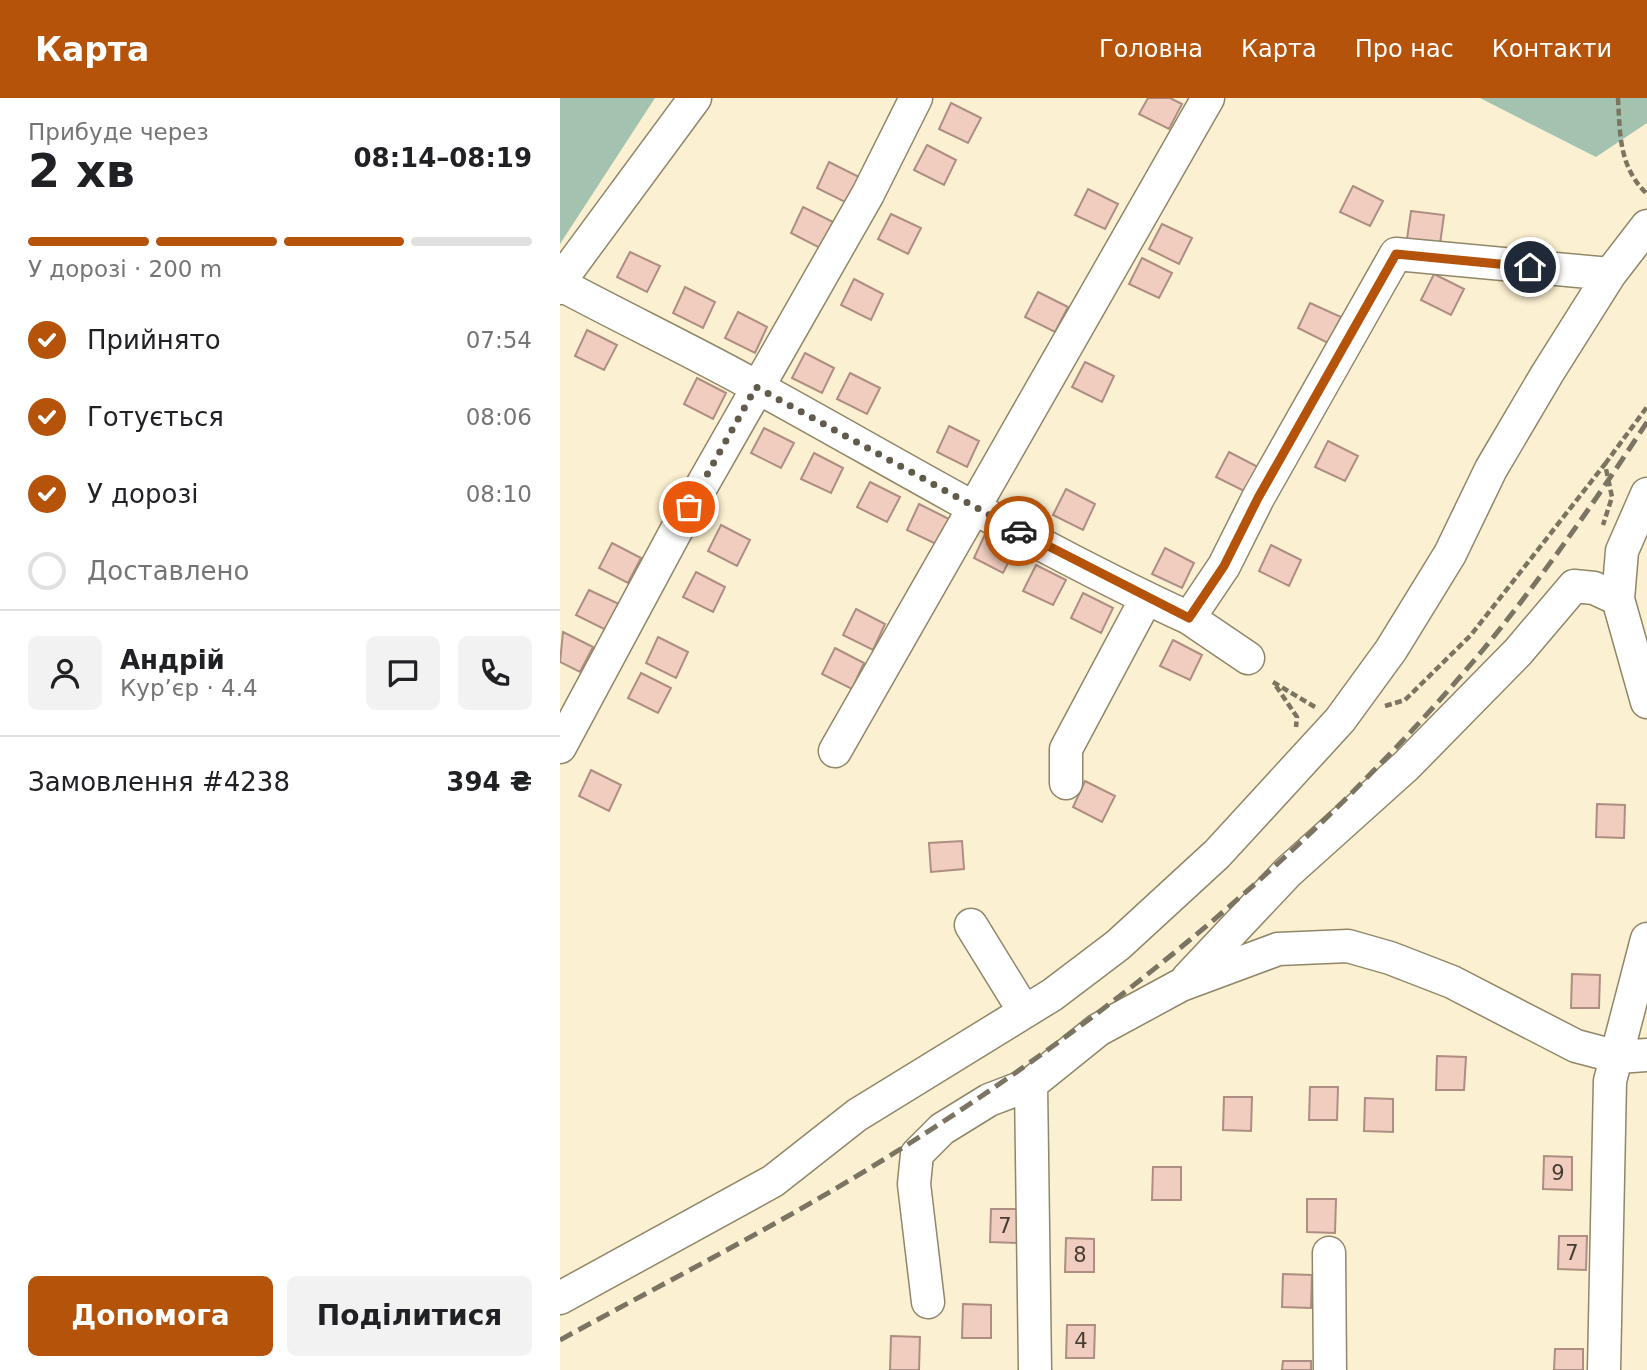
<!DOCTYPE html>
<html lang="uk">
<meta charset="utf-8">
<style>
:root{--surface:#fff;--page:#f2f2f2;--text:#202124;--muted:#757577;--line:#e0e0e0;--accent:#b45309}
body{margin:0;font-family:"DejaVu Sans",sans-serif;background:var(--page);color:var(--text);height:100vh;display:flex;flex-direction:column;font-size:26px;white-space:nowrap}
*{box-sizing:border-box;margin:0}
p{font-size:23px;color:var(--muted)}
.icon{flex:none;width:38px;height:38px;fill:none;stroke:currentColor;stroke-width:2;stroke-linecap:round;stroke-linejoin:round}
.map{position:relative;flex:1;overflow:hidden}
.drawer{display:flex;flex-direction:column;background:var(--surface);width:560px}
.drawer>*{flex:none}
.pin{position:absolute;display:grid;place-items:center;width:60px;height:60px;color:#fff;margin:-30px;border:4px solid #fff;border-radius:50%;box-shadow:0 2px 7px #0007}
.courier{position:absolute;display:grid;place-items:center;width:70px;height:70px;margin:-35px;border:5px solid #b45309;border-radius:50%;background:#fff;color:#222;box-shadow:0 2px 9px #0007}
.headline em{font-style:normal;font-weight:600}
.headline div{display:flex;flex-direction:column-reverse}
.headline{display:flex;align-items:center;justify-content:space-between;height:119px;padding:0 28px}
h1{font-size:46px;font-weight:600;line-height:52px}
.bar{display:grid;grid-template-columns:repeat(4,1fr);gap:10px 7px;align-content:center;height:84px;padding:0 28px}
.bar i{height:9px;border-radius:5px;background:var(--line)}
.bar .on{background:var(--accent)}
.bar p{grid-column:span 4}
.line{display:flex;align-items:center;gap:18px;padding:0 28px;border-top:2px solid var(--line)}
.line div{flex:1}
.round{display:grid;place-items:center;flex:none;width:74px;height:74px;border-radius:10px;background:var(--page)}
ol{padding:0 28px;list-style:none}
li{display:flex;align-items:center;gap:21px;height:77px}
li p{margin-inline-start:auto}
li .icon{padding:7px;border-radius:50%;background:var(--accent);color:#fff;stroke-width:4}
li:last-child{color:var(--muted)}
li i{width:38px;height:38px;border:4px solid var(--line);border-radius:50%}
.primary-button{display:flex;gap:14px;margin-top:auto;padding:14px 28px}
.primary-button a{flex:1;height:80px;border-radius:10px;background:var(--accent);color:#fff;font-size:28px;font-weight:600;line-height:80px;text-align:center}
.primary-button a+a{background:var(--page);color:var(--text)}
header{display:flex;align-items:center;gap:42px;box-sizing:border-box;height:98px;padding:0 35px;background:var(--accent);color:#fff}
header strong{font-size:33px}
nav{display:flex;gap:38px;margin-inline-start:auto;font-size:24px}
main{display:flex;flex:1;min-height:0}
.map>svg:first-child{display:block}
.forest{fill:#a3c3b0}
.building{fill:#f0cdbf;stroke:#ae8e82;stroke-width:2}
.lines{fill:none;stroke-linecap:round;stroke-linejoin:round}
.minor-casing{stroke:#908669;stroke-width:35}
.path{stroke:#7b7461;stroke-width:4.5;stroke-dasharray:7 3.5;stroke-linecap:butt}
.minor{stroke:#fff;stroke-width:32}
.rail{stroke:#7b7462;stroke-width:5;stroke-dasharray:14 7;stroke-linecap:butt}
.done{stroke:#625b4b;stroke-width:7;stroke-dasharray:0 12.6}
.route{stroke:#b45309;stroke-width:9}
.labels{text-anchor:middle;stroke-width:5;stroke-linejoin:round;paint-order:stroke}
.number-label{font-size:21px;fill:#473c32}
</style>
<header>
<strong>Карта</strong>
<nav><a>Головна</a><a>Карта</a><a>Про нас</a><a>Контакти</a></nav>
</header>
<main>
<section class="drawer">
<div class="headline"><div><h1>2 хв</h1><p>Прибуде через</p></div><em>08:14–08:19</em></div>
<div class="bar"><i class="on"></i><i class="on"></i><i class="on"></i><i></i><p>У дорозі · 200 m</p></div>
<ol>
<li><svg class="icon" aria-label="check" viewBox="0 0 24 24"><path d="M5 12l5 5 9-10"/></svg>Прийнято<p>07:54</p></li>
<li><svg class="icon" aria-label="check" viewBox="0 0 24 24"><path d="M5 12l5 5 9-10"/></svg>Готується<p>08:06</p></li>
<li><svg class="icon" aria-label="check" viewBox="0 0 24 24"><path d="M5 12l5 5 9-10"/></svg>У дорозі<p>08:10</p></li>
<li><i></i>Доставлено</li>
</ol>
<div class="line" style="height:126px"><a class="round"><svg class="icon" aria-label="person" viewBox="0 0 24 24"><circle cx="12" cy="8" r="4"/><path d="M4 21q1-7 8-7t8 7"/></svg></a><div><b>Андрій</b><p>Кур’єр · 4.4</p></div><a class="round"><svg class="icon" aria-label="chat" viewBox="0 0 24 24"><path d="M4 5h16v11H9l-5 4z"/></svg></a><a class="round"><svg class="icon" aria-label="phone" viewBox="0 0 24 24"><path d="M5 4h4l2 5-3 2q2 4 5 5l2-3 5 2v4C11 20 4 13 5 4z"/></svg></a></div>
<div class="line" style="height:91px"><div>Замовлення #4238</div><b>394 ₴</b></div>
<div class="primary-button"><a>Допомога</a><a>Поділитися</a></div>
</section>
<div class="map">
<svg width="1087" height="1272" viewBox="0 0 1087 1272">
<rect width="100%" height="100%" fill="#fbf0d1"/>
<path class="forest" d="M0,0H95L0,146Z
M920,0H1087V25L1036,59Z"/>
<path class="building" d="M588,0H610L622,6L609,31L579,16Z
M391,5L421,20L408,45L379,31Z
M367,47L396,62L384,87L354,72Z
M269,64L299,79L287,105L257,90Z
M793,88L823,103L810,128L780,114Z
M528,91L558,106L545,131L515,117Z
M243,109L273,124L260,150L231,135Z
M851,113L884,117L880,146L847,141Z
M331,116L361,130L348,156L318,141Z
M602,126L632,140L619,166L589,151Z
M70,154L100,168L87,194L57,179Z
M582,160L612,175L599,200L569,186Z
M874,176L904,191L891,217L861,202Z
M294,181L323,196L311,222L281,207Z
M125,189L155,204L143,230L113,215Z
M478,194L508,209L495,234L465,219Z
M750,205L781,219L768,245L738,230Z
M178,214L207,229L195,255L165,240Z
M27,232L57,247L44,272L15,258Z
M245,255L274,270L262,295L232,280Z
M525,264L554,278L542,304L512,289Z
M290,275L320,290L307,316L277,301Z
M137,280L166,295L153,321L124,306Z
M389,328L419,343L407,369L377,354Z
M204,330L234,345L221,370L191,355Z
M768,343L798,358L785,383L755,369Z
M669,354L698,369L686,394L656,379Z
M254,355L283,370L271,395L241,381Z
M310,384L340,399L327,424L297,409Z
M506,391L535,406L523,432L493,417Z
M359,406L389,421L376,446L347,432Z
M161,427L190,442L177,468L148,453Z
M426,434L456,449L443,475L414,460Z
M52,445L81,460L68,485L39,470Z
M711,447L741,462L729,488L699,473Z
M605,450L634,465L622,490L592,476Z
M476,467L506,482L493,507L463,493Z
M136,474L165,489L153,514L123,499Z
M29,492L59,506L46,532L16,517Z
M523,495L553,510L541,535L511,520Z
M296,511L325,526L313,552L283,537Z
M3,534L33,549L20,574L0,564Z
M98,539L128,554L116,580L86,565Z
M613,542L642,557L630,582L600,568Z
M275,550L304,565L292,591L262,576Z
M81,575L111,590L98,615L68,600Z
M31,672L61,687L49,713L19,698Z
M525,683L555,698L542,724L513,709Z
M1037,706L1065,707L1064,740L1036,739Z
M402,743L404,771L371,774L369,745Z
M1012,876L1040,877L1039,910H1011Z
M877,958L906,959L904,992H876Z
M750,989H778L777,1022H749Z
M664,999H692L691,1033L663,1032Z
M805,1000L833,1001V1034L804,1033Z
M984,1058L1012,1059V1092L983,1091Z
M593,1069H621V1102H592Z
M747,1101H776L775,1135L747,1134Z
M431,1111H459V1145L430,1144Z
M999,1138H1027L1026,1172L998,1171Z
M506,1140L534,1141V1174H505Z
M723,1176L752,1177L751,1210L722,1209Z
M403,1206L431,1207V1240H402Z
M507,1227H535L534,1260H506Z
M331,1238L360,1239L359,1272H330Z
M995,1251H1023V1272H994Z
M723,1263H751V1272H722Z"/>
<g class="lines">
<g class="minor-casing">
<path id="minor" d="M0,183L135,0
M0,190H7C71,224 136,255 199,290C341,368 481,452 629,520L664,468L698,400L836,156L1050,176
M1087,396L1062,453L1058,501L1087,604
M629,520L688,560
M0,649L116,433L308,96L356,0
M275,653L648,0
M506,685V651L586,501
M411,827L464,913
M628,880L728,774L846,668L958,554L1014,488L1034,490L1058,501
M471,986L475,1272
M769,1155L770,1272
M0,1200L213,1083L297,1017L492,897L558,847L657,756L780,622L831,552L890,456L931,371L987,276L1050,176L1087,128
M368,1204L354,1086L357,1056L382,1031L429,1002L471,986L538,932L621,887L718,851L788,848L830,860L892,884L1016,948L1058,959L1087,957
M1044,1272L1050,983L1087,841"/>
</g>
<path class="path" d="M1058,0C1060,37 1059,69 1087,96
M1045,366L1087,309
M713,584L755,609
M716,588L737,619L736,629
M825,608L845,602L911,537L1045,366L1052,399L1043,427"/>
<use href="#minor" class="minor"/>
<path class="rail" d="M0,1242C108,1183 218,1127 323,1062C544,925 755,753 922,553C982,480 1036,402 1087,324"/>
</g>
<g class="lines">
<path class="done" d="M129,409L196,289L459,433"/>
<path class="route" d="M459,433L629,520L664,468L698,400L836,156L970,169"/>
</g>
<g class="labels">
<g class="number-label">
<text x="998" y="1082">9</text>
<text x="445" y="1135">7</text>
<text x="1012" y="1162">7</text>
<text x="520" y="1164">8</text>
<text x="521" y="1250">4</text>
</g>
</g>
</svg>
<div class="pin" style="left:129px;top:409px;background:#ea580c"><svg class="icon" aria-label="bag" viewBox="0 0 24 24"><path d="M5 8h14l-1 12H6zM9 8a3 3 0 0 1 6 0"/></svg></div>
<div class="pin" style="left:970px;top:169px;background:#1f2937"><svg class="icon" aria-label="home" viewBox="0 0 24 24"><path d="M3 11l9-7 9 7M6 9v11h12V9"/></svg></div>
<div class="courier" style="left:459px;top:433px"><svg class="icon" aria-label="car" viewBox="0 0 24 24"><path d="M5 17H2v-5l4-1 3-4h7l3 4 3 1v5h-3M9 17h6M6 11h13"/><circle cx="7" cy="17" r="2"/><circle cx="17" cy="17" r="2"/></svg></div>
</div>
</main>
